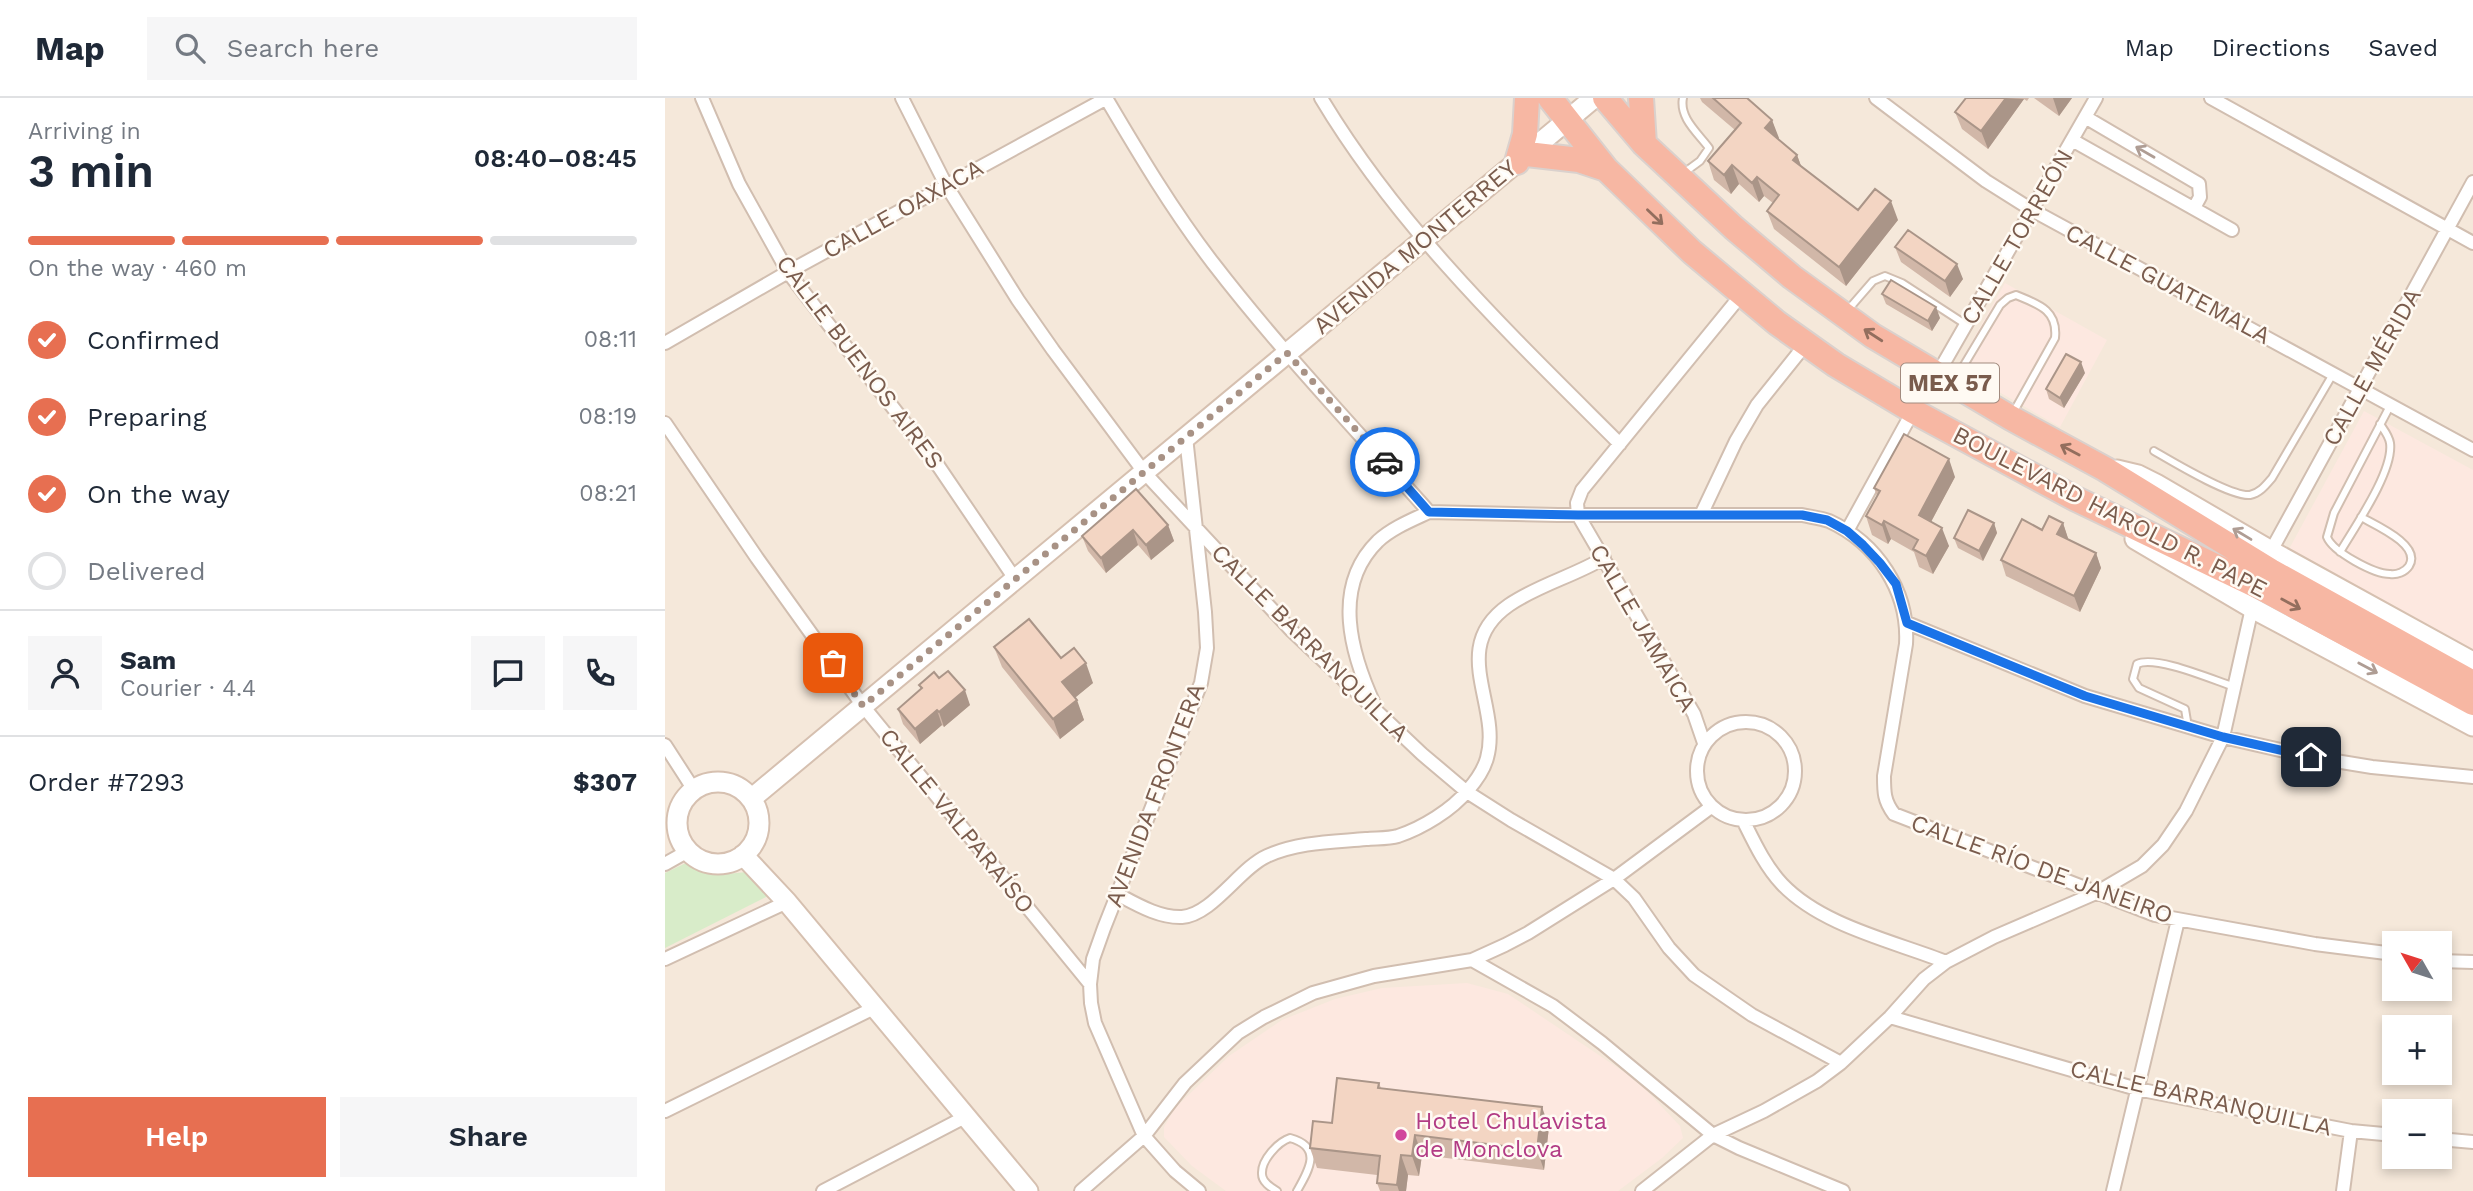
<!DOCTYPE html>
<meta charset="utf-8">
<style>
:root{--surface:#fff;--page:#f6f6f7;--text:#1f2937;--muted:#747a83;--line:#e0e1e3;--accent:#e76f51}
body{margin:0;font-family:"Work Sans",sans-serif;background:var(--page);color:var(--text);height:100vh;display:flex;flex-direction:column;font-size:26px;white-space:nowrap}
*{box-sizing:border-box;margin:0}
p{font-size:23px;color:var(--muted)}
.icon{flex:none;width:38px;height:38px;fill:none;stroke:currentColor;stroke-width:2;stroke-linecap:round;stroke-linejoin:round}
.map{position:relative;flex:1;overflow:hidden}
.drawer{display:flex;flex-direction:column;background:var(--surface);width:665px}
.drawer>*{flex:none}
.needle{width:46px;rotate:309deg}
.controls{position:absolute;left:1717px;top:833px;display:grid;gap:14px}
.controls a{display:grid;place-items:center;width:70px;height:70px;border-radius:0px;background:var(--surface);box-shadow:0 4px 10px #0003;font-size:35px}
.pin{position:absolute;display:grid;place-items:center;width:60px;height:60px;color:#fff;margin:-30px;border-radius:14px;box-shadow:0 4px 10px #0006}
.courier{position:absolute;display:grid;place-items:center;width:70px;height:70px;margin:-35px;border:5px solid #1a73e8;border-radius:50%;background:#fff;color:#222;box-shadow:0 2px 9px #0007}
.summary em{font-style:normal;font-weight:600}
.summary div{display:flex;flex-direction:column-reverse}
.summary{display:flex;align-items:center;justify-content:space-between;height:119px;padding:0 28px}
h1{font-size:46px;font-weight:600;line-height:52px}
.bar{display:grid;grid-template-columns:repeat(4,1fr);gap:10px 7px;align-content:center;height:84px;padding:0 28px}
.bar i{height:9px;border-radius:5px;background:var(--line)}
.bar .selected{background:var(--accent)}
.bar p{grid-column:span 4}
.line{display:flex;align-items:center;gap:18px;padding:0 28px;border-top:2px solid var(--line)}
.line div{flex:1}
.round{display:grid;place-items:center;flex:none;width:74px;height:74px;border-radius:0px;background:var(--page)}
ol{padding:0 28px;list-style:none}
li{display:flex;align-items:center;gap:21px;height:77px}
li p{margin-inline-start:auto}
li .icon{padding:7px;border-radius:50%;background:var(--accent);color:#fff;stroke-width:4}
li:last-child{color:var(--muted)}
li i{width:38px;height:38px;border:4px solid var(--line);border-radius:50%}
.action{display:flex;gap:14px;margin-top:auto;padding:14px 28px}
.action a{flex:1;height:80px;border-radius:0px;background:var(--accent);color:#fff;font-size:28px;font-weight:600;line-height:80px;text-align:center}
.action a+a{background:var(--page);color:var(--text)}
header{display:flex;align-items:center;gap:42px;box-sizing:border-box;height:98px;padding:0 35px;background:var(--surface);border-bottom:2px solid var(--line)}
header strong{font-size:33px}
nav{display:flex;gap:38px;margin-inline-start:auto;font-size:24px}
.search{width:490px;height:63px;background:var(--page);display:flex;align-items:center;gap:18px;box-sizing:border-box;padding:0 24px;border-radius:0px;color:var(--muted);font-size:26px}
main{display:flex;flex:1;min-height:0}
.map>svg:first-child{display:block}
.residential{fill:#f5e8da;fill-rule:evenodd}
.commercial{fill:#fde8e0}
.green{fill:#d8ecc9}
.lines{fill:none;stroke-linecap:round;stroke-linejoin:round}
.lane-casing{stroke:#d1beb0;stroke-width:10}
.street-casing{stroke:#d1beb0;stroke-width:16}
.secondary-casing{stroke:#d6c0b0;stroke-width:23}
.highway-casing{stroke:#dad1cd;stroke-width:28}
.lane{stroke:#fff;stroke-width:6}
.street{stroke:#fff;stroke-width:12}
.secondary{stroke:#fff;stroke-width:19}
.highway{stroke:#f7b7a3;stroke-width:24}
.wall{fill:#d1b7a8}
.shaded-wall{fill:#aa9588}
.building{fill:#f3d5c3;stroke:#aa9588;stroke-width:2}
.oneway{stroke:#af9d94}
.oneway2{stroke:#936e5e}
.done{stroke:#a89285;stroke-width:7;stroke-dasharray:0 12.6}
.route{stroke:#1a73e8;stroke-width:9}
.hotel-dot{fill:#d1479c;stroke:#fffaf3;stroke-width:2.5}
.labels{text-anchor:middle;stroke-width:5;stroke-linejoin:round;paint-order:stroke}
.shield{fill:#fffaf3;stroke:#a28b7f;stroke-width:2}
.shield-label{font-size:23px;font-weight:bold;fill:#7a5c4d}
.street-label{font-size:24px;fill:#7a5c4d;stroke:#fffaf3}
.hotel-label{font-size:24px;fill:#b23c85;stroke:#fffaf3;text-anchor:start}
</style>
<header>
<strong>Map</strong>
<div class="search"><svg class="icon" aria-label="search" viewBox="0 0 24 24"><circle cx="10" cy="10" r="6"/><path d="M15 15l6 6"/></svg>Search here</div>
<nav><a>Map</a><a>Directions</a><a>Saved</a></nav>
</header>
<main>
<section class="drawer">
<div class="summary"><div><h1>3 min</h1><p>Arriving in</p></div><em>08:40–08:45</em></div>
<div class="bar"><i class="selected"></i><i class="selected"></i><i class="selected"></i><i></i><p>On the way · 460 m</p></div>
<ol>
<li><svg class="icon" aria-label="check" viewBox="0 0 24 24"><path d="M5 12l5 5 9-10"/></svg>Confirmed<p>08:11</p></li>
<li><svg class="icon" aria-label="check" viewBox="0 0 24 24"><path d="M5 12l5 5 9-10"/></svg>Preparing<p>08:19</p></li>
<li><svg class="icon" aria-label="check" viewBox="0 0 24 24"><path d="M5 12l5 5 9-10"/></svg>On the way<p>08:21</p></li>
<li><i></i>Delivered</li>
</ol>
<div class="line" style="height:126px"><a class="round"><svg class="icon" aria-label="person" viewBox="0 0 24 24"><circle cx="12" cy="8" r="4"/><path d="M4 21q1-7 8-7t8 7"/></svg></a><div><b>Sam</b><p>Courier · 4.4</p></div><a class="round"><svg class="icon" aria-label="chat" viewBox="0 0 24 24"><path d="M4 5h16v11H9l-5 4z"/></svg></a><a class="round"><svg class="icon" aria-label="phone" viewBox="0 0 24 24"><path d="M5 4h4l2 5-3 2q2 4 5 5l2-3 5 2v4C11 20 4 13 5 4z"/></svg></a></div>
<div class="line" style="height:91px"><div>Order #7293</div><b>$307</b></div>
<div class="action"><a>Help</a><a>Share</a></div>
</section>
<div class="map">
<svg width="1808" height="1093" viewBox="0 0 1808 1093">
<rect width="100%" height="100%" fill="#fdf6ec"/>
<path class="residential" d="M0,0H1808V1093H0ZM1729,845H1774V891H1729ZM1729,929H1774V975H1729ZM1729,1013H1774V1059H1729Z"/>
<path class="commercial" d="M1340,185L1442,242L1395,329L1292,270Z
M1699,313L1808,372V553L1623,453Z
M802,885L843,896L962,976L982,993L1015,1028L1018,1040L997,1060L953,1093H561L527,1068L499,1039V1029L510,1010L564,958L617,922L670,901L717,890Z"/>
<path class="green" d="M21,765L52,777L82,774L103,798L0,850V775Z"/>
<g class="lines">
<g class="lane-casing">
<path id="lane" d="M1018,0C1014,20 1033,35 1044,50L1035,63L1020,74
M1182,213L1208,183L1220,178L1237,185L1300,226
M1290,282L1335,207L1343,200L1351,197C1373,206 1393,212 1390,240L1348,315
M1489,353C1508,364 1566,399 1585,397C1595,395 1601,387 1607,380L1668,276
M1696,419C1710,427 1757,447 1744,468C1740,474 1732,477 1725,476C1709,476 1668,454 1662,439L1669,415L1725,308
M1675,454C1689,430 1729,373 1725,345C1724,338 1719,332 1715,326
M1523,629L1520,611L1474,590L1468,581L1472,566C1491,557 1548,582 1570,589
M612,1093C605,1089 597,1084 597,1076C596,1062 613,1044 625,1040C658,1049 644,1072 632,1093"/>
</g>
<g class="street-casing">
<path id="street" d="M37,0L74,86L123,174L274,369L350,481
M237,0L281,87L353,202L388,252L479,374L627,533L757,656L802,694L846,722L949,781L969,800L1004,850L1029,877L1087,917L1176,965
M441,0C474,56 508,113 548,165C615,252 691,332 764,414L893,417H1137C1146,419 1156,420 1164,423C1212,445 1244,493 1241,546L1219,678C1219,694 1219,703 1229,716L1490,817L1650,846L1729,856
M656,0C735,132 847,238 955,346
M1211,0L1321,83L1367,112L1808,352
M1546,0L1808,145
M1420,19L1534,86L1535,99L1529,110
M1407,42L1567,132
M0,245L123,174L442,0
M1272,277L1431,0
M0,325L92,460L198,608L425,886L426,905L430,925L479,1038L510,1073L534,1093
M1036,417L1071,343L1092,307L1140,247
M1182,433L1248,313
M1606,453L1808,84
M1242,525L1420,598L1558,639L1646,659L1707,669L1808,679
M710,608C686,556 666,489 713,443C727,430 747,422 764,414
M1032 673a49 49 0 1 1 98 0a49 49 0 1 1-98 0Z
M1039,645L1029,616L913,417L912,405L917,392L1077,196
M0,647L29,692
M1078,722C1089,744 1100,768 1117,786C1157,828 1228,843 1281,864
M0,766L23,753
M452,796C471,806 494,820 517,819C547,817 575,770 602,758C633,744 668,744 701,741C711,740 723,741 733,738C757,730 787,712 803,692C810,684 819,671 822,660C837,607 782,550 844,507C873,487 909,478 939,460
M0,861L122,804
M807,862L888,908L937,945L1048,1037L1074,1050L1178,1093
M1774,863L1808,864
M425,886L428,861L439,830L536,585L542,550L540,514L521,339
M1225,919L1472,991L1686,1033L1729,1037
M0,1013L211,909
M1774,1041L1808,1044
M158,1093L302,1018
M416,1093L479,1038L520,985L573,935L599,919L648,895L709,878L807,862L840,847L863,835L949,781L1046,709
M977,1093L1048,1037L1099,1013L1152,983L1176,965L1225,919L1259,881L1281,864L1329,839L1431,795L1477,768L1498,747L1521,713L1558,639L1587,510
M1448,1093L1513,822
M1678,1093L1686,1033"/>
</g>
<g class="secondary-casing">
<path id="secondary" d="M1452,372L1473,377L1491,386L1606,453L1808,564
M1470,441L1587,510L1808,628
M12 725a41 41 0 1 1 82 0a41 41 0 1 1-82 0Z
M86,701L929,0
M78,757L122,804L363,1093"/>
</g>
<g class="highway-casing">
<path id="highway" d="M885,0L941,71L1027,154L1112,225L1171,267L1248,313L1411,401L1596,490L1808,605
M940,0L979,46L1069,130L1127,179L1208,238L1346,320L1440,371L1606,473L1808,585
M976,0L979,46
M862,56L914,62L941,71
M852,64L860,36L862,0"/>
</g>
<use href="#lane" class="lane"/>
<use href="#street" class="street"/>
<use href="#secondary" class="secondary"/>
<use href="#highway" class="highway"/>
</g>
<path class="wall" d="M1035,0H1082L1107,22L1113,41L1132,57L1136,68L1193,112L1233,122L1181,188L1109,131L1102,113L1108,105L1099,98L1094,104L1074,86L1066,96L1049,82L1043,63L1070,32L1037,4Z
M1301,0H1364L1362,3L1359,1L1323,51L1297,31L1290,14Z
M1369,0H1407L1394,18Z
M1230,149L1298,181L1285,199L1236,164Z
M1217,196L1275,220L1267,233L1221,206Z
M1420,275L1399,310L1384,301L1381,291Z
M1290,379L1266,424L1284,448L1268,476L1254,469L1249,454L1226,441L1223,446L1207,437L1201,418L1212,398L1209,390Z
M1329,425L1332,435L1318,463L1293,450L1289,440Z
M1398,425L1403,441L1431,455L1436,470L1415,514L1341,478L1336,462L1377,432Z
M503,427L509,443L486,462L473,447L441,475L423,453L417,438Z
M329,549L396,560L428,585L410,599L419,622L395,641L337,569Z
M274,580L305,607L279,629L277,627L255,646L238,626L233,611L256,591L254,587Z
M714,985L716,990L884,1029L879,1072L757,1057L754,1078L743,1077L741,1093H715L712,1085V1077L652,1070L645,1050L667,1025Z"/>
<path class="shaded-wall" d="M1341,0L1359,1L1323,51L1316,33Z
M1388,0H1407L1394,18Z
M1107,22L1114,40L1107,49L1100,30Z
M1132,57L1139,76L1128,62Z
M1067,67L1074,86L1066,96L1059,77Z
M1092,79L1099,98L1094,104L1087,85Z
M1226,103L1233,122L1181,188L1174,169Z
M1292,166L1298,181L1285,199L1280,183Z
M1271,209L1275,220L1267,233L1263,223Z
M1416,264L1420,275L1399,310L1395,300Z
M1284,361L1290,379L1260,435L1254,417Z
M1219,423L1226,441L1223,446L1217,427Z
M1329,425L1332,435L1318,463L1314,453Z
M1398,425L1403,440L1397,451L1392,436Z
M503,427L509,443L486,462L481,447Z
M1277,430L1284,448L1268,476L1261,458Z
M468,432L473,447L441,475L436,460Z
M1431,455L1436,470L1415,514L1409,498Z
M421,565L428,585L405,604L397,584Z
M300,592L305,607L279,629L274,614Z
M412,602L419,622L395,641L388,621Z
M272,612L277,627L255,646L250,631Z
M877,1009L884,1029L879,1072L872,1052Z
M750,1037L757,1057L754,1078L747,1058Z
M736,1057L743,1077L741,1093H734L732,1087Z"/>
<path class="building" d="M1048,0H1082L1107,22L1100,30L1132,57L1128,62L1193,112L1210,91L1226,103L1174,169L1102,113L1114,97L1092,79L1087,85L1067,67L1059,77L1043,63L1076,25Z
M1301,0H1341L1316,33L1290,14Z
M1243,132L1292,166L1280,183L1230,149Z
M1226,182L1271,209L1263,223L1217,196Z
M1401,256L1416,264L1395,300L1381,291Z
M1239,336L1284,361L1254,417L1277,430L1261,458L1248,451L1253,442L1219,423L1217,427L1201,418L1215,393L1209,390Z
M471,391L503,427L481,447L468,432L436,460L417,438Z
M1303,412L1329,425L1314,453L1289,440Z
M1384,418L1398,425L1392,436L1431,455L1409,498L1336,462L1357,421L1377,432Z
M364,521L396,560L409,550L421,565L397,584L412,602L388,621L329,549Z
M283,573L300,592L274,614L272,612L250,631L233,611L257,590L254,587L269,574L274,580Z
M672,980L714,985L713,990L877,1009L872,1052L750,1037L747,1058L736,1057L732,1087L712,1085L715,1058L645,1050L648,1023L667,1025Z"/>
<defs><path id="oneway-shaft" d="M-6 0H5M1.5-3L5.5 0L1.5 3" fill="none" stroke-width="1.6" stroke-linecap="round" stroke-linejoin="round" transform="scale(1.75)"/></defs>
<g class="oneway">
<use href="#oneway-shaft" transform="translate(1480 54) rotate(-150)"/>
<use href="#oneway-shaft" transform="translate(1577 436) rotate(-149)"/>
<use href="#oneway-shaft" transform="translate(1703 570) rotate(28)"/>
</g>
<g class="oneway2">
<use href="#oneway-shaft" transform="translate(990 119) rotate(44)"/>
<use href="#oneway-shaft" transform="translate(1208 237) rotate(-147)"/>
<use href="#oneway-shaft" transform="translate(1405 352) rotate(-152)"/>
<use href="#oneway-shaft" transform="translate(1626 506) rotate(28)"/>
</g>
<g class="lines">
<path class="done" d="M168,565L198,608L622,255L720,364"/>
<path class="route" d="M720,364L764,414L913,417H1137L1162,422L1182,433L1198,447L1215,465L1231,486L1242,525L1420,598L1558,639L1646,659"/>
</g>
<circle class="hotel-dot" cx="736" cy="1037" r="7"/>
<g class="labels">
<rect class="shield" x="1236" y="265.5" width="98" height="39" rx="5"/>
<g class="shield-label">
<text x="1285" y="293">MEX 57</text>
</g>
<g class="street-label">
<text transform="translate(238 111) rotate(-29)" y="8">CALLE OAXACA</text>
<text transform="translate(1352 139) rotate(-60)" y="8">CALLE TORREÓN</text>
<text transform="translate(750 149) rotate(-40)" y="8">AVENIDA MONTERREY</text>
<text transform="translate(1503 186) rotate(28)" y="8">CALLE GUATEMALA</text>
<text transform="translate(195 264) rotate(53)" y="8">CALLE BUENOS AIRES</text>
<text transform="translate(1707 269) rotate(-61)" y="8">CALLE MÉRIDA</text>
<text transform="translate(1445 414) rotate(27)" y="8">BOULEVARD HAROLD R. PAPE</text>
<text transform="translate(978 530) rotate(60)" y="8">CALLE JAMAICA</text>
<text transform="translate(645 545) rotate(45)" y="8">CALLE BARRANQUILLA</text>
<text transform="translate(490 697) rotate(-69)" y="8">AVENIDA FRONTERA</text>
<text transform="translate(292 723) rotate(51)" y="8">CALLE VALPARAÍSO</text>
<text transform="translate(1377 771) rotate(20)" y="8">CALLE RÍO DE JANEIRO</text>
<text transform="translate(1536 1000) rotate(13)" y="8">CALLE BARRANQUILLA</text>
</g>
<g class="hotel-label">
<text x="750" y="1031">Hotel Chulavista<tspan x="750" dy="28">de Monclova</tspan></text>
</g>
</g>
</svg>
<div class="controls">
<a><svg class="needle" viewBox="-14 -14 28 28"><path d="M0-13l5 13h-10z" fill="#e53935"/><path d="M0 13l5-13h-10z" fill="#747a83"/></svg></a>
<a>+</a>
<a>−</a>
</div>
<div class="pin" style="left:168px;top:565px;background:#ea580c"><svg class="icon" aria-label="bag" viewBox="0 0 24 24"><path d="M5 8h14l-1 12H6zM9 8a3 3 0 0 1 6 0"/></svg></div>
<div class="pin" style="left:1646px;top:659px;background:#1f2937"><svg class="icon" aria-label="home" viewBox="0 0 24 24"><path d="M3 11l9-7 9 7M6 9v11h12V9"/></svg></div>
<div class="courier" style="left:720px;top:364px"><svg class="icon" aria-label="car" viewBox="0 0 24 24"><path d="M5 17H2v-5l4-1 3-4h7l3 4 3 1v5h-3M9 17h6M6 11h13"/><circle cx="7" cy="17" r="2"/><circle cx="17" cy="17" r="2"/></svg></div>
</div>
</main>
